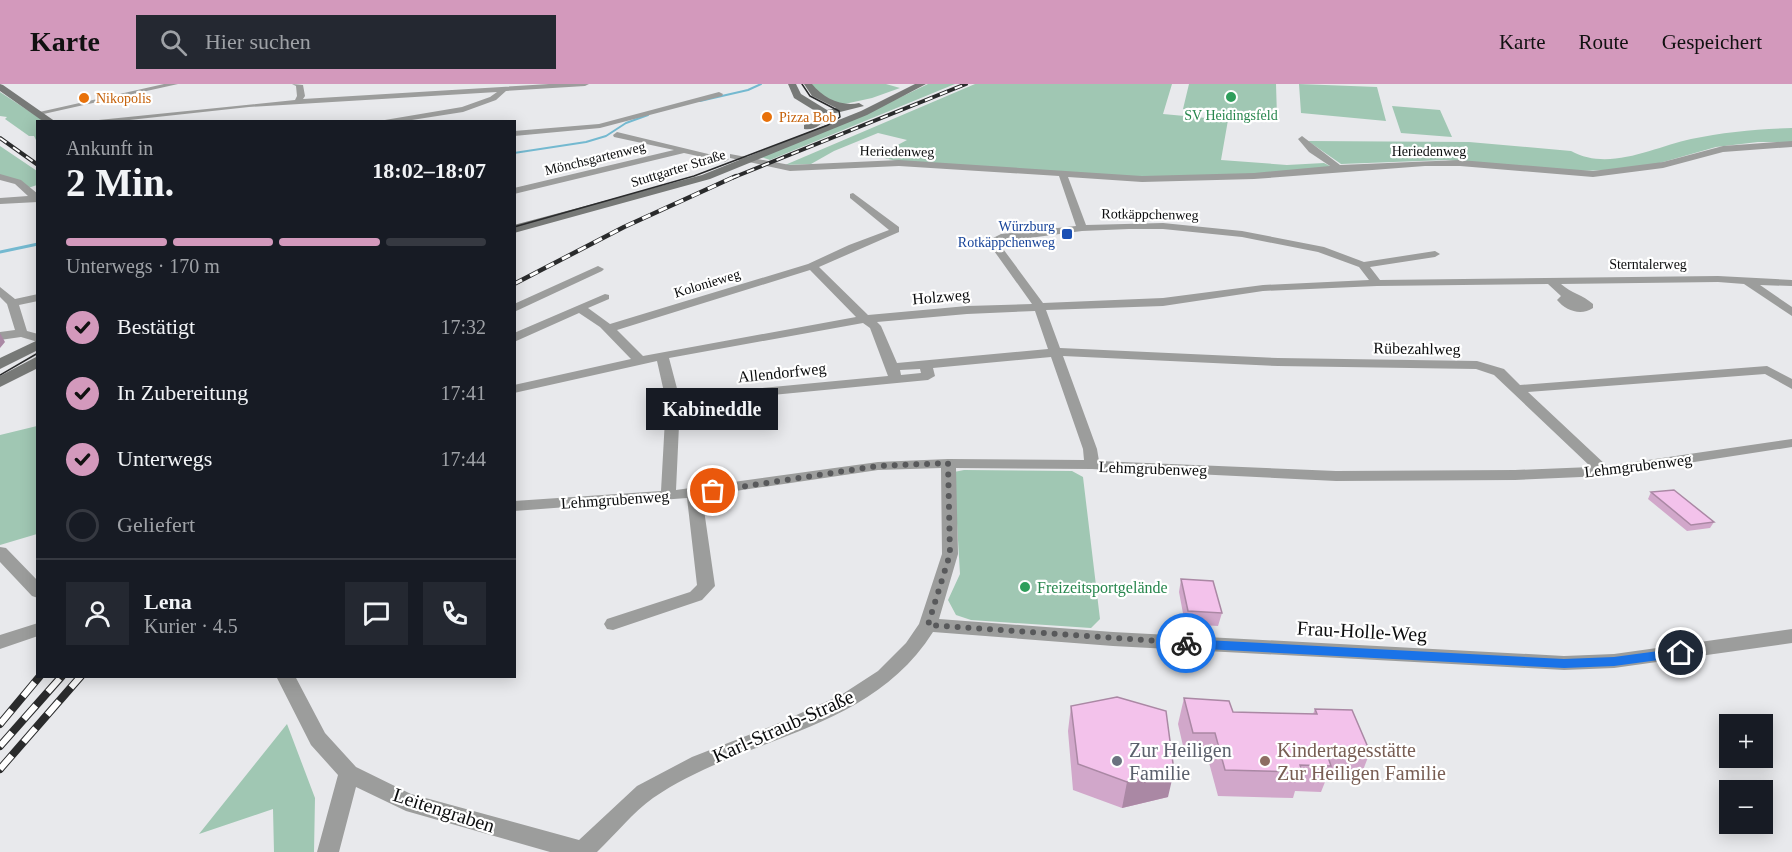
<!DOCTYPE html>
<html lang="de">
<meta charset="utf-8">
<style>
:root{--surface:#171b24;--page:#242831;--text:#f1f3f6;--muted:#9ea1a6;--line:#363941;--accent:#d399bc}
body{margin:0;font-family:"Times New Roman",serif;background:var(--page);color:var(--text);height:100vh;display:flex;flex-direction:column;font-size:22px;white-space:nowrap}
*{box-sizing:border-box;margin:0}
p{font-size:20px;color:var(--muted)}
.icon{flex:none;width:33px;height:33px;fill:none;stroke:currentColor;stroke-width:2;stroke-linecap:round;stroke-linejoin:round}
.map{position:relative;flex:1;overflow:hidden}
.panel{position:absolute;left:36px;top:36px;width:480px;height:558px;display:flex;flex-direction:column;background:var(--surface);border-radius:0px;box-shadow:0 3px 15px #0003}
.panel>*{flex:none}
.fabs{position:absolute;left:1719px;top:630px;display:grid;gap:12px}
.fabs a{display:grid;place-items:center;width:54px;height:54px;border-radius:0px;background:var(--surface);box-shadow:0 3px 15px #0003;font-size:30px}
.pin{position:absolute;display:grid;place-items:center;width:51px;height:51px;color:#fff;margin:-26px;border:3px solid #fff;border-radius:50%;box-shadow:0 2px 6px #0007}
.courier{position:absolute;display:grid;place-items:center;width:60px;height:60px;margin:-30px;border:4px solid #1a73e8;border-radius:50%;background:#fff;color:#222;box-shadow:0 2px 8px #0007}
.bubble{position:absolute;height:42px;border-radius:0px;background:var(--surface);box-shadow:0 3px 15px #0003;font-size:20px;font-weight:800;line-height:42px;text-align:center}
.summary em{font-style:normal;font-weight:800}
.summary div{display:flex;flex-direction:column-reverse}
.summary{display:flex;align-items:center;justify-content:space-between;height:102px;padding:0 30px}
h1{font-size:39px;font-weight:800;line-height:45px}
.bar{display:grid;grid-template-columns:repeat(4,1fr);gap:9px 6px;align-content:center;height:72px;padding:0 30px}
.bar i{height:8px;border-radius:4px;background:var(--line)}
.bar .selected{background:var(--accent)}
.bar p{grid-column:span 4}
.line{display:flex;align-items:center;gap:15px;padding:0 30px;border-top:2px solid var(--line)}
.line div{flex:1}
.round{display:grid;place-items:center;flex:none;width:63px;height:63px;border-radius:0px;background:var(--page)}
ol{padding:0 30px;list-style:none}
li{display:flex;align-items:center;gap:18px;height:66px}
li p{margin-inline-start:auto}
li .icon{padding:6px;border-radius:50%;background:var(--accent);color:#111;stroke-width:4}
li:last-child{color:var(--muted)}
li i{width:33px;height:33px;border:3px solid var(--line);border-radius:50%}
header{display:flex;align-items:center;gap:36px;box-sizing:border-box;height:84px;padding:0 30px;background:var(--accent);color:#111}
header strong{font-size:28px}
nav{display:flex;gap:33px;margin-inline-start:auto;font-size:21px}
.search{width:420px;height:54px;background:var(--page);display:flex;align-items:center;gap:15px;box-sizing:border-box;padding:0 21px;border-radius:0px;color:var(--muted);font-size:22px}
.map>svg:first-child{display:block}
.green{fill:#a0c7b3}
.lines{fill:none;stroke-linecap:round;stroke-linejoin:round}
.stream-far1{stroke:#74b9d0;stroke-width:2}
.stream{stroke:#74b9d0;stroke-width:3}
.street{fill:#9c9d9c;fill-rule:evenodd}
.secondary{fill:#777977;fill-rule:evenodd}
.tram{stroke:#2a2b2c;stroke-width:1.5}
.rail-far2-casing{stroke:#2a2b2c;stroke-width:4}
.rail-far1-casing{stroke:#2a2b2c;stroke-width:4.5}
.rail-casing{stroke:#2a2b2c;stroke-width:8}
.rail-far2{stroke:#fff;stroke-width:2;stroke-dasharray:8;stroke-linecap:butt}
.rail-far1{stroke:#fff;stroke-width:3;stroke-dasharray:9;stroke-linecap:butt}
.rail{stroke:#fff;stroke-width:6;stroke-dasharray:18;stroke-linecap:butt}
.wall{fill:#d1a7ca}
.shaded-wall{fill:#aa88a4}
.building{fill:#f3c2eb;stroke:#aa88a4;stroke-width:1.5}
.route{fill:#1a73e8}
.done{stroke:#58595b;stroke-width:6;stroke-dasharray:0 10.8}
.leisure-dot{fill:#2e9e5b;stroke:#fff;stroke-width:2}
.food-dot{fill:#e8710a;stroke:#fff;stroke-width:2}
.transit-dot{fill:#1a4fb4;stroke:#fff;stroke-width:2}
.worship-dot{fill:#6b7280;stroke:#fff;stroke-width:2}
.education-dot{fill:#8d6e63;stroke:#fff;stroke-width:2}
.labels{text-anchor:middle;stroke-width:4.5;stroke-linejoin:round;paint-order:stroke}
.far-food-label{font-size:14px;fill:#c56008;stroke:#fff;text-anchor:start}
.far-leisure-label{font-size:14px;fill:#27864d;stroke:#fff}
.far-street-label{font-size:14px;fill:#0b0c0d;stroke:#fff}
.far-transit-label{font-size:14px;fill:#164399;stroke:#fff;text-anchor:end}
.street-label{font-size:16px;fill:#0b0c0d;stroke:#fff}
.leisure-label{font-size:16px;fill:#27864d;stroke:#fff;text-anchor:start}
.near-street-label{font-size:20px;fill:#0b0c0d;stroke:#fff}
.near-worship-label{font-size:20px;fill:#5b616d;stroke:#fff;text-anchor:start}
.near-education-label{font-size:20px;fill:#785e54;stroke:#fff;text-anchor:start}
</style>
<header>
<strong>Karte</strong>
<div class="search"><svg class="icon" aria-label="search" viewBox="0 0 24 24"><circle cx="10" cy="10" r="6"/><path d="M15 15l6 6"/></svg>Hier suchen</div>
<nav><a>Karte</a><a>Route</a><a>Gespeichert</a></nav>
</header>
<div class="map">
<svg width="1792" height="768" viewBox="0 0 1792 768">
<rect width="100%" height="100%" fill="#e8e9ec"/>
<path class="green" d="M812,0H886L900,4L872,14L840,21L813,6Z
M928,0H955L770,76L761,73L878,24Z
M975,0H1172L1163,30L1228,36L1221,76L1287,81L1324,79L1332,83L1252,90L1141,93L896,77L877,72L907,56L878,49L834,67L811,80L785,81Z
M1189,0H1276L1277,33L1183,25Z
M1299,0L1377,3L1386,37L1301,29Z
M0,8L44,37L38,38L37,58L34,52H29L5,35L7,33L0,32Z
M1392,22L1440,26L1452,53L1401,49Z
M1792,44V58H1758L1716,63L1656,80L1617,86L1571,87L1446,76L1341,80L1308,57L1469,58L1571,67C1609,88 1654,63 1691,55C1724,48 1759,45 1792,44Z
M0,62L37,87V101L28,104L0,93Z
M37,342V450L0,461V351Z
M964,386L1072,387L1083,393L1100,535L1091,544L971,536L956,531L948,516L960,490L954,388Z
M287,640L315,714L314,768H274L273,725L199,750Z"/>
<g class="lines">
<path class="stream-far1" d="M700,17L748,6L761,0
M514,69L586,58L606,52L626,39L648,31"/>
<path class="stream" d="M0,168L38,160"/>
<path class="street" d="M164,0H178L39,31L35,29Z
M292,0L303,1L305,12L303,15L549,0H589L585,2L506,7L496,16L463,28L399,38H373L462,23L490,13L497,8L249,23L111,38H79L295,16L297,12L296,2Z
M719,8L723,10L722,12L600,44L514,52V47L599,40Z
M617,48L729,75L725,78L684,69L514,110V104L674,66L614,53L613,51Z
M1302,52L1340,81L1460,76L1593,87L1663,78L1723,62L1792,57V63L1723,68L1663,84L1593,93L1460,82H1425L1254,95L1142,98L1068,93L1086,141L1163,139L1242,147L1324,163L1364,178L1435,167L1440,170L1435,173L1370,183L1380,196L1718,192L1792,196V202L1760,201L1792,223V232L1744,200L1718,198L1561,200C1571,209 1583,211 1593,220V224C1581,232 1566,227 1557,216L1561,212L1548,200L1377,202L1263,207L1163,222L1046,226L1060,264L1278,274L1477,277L1504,285L1520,301L1767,282L1792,295V305L1765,290L1528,308L1607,382L1792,355V363L1604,392L1515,396L1336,397L1092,385L956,384L958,470L939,535L1113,548L1564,572L1614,570L1792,545V559L1614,584L1564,586L1113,562L933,548C868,650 745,651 653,714C633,728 615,751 597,768H550L406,727L356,703L339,768H317L338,691L311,661L276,592H295L325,649L356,683L411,710L579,756L637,702L692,673L772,642L841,611L878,587L906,559L919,540L942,470L941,384L878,386L702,412L715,502L702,516L613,546L607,545L604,540L607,535L690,508L697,501L687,414L514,427V417L661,407L666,317L657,277L514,309V301L631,275L600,243L579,229L514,258V249L605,210L609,211V215L588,224L610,240L808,180L849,161L889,146L850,114V110L853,109L899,143V148L819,183L868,231L967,222L1032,220L987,157L1001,150L1076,142L1059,92L899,82L790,87L730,74V70L790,81L899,76L1142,92L1254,89L1330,82L1309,68L1298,55ZM1129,145H1163L1242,153L1318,168L1359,183L1369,196L1263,201L1163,214L1043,219L998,158L1082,147ZM810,186L856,233L643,272L617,246ZM1035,227L1048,265L897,279L881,242L877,238L967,230ZM863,239L870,244L888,292L679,312L669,274ZM1063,272L1278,282L1476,285L1494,291L1591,383L1515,386L1336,387L1099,377L1097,365ZM1051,273L1083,365L1084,376L948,375L878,378L676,406L680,320L928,296L935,292L933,284ZM920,285L921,289L901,291L900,286Z
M0,90L21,96L38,110V118L0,120V114L28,112L15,100L0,96Z
M598,182L604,185L602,187L514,228V220Z
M0,203L15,215L38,210V217L19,221L27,247L38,250V258L21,253L0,256V248L15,246L7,220L0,213Z
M0,463L6,464L38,497V514L32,512L0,478Z
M38,539V552L0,565V551Z"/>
<path class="secondary" d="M0,0L3,1L56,38H44L0,7Z
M788,0H796L801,10L827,26L836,24L812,12L804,0H812C823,14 842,23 859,19L864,22L828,31C823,40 814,47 804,45V41L816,35L820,30L794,14Z
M915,0H926L867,31L710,95L514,149V141L702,91L861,27Z
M38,256V266L0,285V274Z
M38,272V284L0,303V292Z"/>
<path class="tram" d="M514,143L694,92L828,41L840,33L839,27L810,12L802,0
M0,291L38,269"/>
<g class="rail-far2-casing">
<path id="rail-far2" d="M0,54L38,81
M732,94L966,0"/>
</g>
<g class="rail-far1-casing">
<path id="rail-far1" d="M514,200L624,143L736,92"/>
</g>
<g class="rail-casing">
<path id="rail" d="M0,640L40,592
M0,662L62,592
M0,685L81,592"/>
</g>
<use href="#rail-far2" class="rail-far2"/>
<use href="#rail-far1" class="rail-far1"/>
<use href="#rail" class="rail"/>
</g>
<path class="wall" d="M1651,408L1714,438L1710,444L1687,447L1648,415Z
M1181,495L1222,529L1218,542L1185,540L1179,508Z
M1184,614L1233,628L1313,630L1315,625L1370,668L1360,694L1327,693L1321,708L1295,707L1293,714L1218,712L1208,675H1186L1178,640Z
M1071,622L1168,713L1122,724L1073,706L1068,647Z"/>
<path class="shaded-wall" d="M0,249L5,258L0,264Z
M1174,687L1168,713L1122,724L1127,698Z"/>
<path class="building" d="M1674,406L1714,438L1691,441L1651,408Z
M1181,495L1213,497L1222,529L1188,527Z
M1117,613L1166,627L1174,687L1127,698L1078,680L1071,622Z
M1184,614L1229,617L1233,628L1317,630L1315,625L1352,626L1370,668L1326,667L1331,682L1300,681L1302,688L1225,686L1215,649H1193Z"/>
<path class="route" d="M1186,555L1564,575L1614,573L1681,564L1687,569L1681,573L1614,582L1564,584L1186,564L1180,559Z"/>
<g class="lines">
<path class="done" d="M713,407L878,382L948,379L950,470L928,541L1186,559"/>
</g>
<g class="leisure-dot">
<circle cx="1231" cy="13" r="6"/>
<circle cx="1025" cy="503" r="6"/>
</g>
<g class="food-dot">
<circle cx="84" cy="14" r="6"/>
<circle cx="767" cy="33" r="6"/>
</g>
<rect class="transit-dot" x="1061" y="144" width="12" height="12" rx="3"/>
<circle class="worship-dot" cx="1117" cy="677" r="6"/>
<circle class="education-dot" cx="1265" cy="677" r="6"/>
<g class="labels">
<g class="far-food-label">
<text x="96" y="19">Nikopolis</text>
<text x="779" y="38">Pizza Bob</text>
</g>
<g class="far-leisure-label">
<text x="1231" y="36">SV Heidingsfeld</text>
</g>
<g class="far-street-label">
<text transform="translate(897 67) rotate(1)" y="5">Heriedenweg</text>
<text x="1429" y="72">Heriedenweg</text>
<text transform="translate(595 74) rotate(-14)" y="5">Mönchsgartenweg</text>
<text transform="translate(678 84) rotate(-17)" y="5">Stuttgarter Straße</text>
<text transform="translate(1150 130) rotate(1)" y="5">Rotkäppchenweg</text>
<text x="1648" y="185">Sterntalerweg</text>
<text transform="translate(707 199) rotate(-17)" y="5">Kolonieweg</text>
</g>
<g class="far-transit-label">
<text x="1055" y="147">Würzburg<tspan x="1055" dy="16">Rotkäppchenweg</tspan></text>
</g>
<g class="street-label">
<text transform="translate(941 212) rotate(-5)" y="6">Holzweg</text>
<text transform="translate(1417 264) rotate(1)" y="6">Rübezahlweg</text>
<text transform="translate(782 288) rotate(-6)" y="6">Allendorfweg</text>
<text transform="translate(1638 381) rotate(-7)" y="6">Lehmgrubenweg</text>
<text transform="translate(1153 384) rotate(2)" y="6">Lehmgrubenweg</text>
<text transform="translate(615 415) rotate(-4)" y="6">Lehmgrubenweg</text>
</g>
<g class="leisure-label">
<text x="1037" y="509">Freizeitsportgelände</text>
</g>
<g class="near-street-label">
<text transform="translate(1362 547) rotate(3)" y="7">Frau-Holle-Weg</text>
<text transform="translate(783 642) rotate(-24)" y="7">Karl-Straub-Straße</text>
<text transform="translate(444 726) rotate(18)" y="7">Leitengraben</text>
</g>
<g class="near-worship-label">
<text x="1129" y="673">Zur Heiligen<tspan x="1129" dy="23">Familie</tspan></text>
</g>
<g class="near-education-label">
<text x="1277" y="673">Kindertagesstätte<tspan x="1277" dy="23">Zur Heiligen Familie</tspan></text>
</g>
</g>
</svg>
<div class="fabs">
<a>+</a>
<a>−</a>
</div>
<div class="pin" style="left:713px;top:407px;background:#ea580c"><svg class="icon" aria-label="bag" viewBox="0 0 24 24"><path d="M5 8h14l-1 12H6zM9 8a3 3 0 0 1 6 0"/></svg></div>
<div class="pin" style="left:1681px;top:569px;background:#1f2937"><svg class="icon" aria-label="home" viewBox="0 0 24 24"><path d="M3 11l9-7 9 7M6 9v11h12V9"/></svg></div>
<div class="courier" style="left:1186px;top:559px"><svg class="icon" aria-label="bike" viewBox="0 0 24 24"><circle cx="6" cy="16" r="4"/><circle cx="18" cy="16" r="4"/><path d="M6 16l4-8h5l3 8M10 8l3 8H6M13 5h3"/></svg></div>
<div class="bubble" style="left:646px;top:304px;width:132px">Kabineddle</div>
<section class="panel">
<div class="summary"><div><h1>2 Min.</h1><p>Ankunft in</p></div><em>18:02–18:07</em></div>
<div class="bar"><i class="selected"></i><i class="selected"></i><i class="selected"></i><i></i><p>Unterwegs · 170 m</p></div>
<ol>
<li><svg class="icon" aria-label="check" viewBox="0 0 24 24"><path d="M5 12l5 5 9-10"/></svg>Bestätigt<p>17:32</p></li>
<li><svg class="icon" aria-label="check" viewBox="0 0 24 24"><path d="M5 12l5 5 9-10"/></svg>In Zubereitung<p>17:41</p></li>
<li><svg class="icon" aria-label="check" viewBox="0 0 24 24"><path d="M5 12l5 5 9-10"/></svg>Unterwegs<p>17:44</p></li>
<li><i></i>Geliefert</li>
</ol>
<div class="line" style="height:108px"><a class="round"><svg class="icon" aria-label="person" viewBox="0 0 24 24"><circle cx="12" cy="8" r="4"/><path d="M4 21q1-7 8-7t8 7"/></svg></a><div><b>Lena</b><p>Kurier · 4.5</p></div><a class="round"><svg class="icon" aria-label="chat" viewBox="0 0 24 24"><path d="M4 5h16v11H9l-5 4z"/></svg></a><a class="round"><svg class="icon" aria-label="phone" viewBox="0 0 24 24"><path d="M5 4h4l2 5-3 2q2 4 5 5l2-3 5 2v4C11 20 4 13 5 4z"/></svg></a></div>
</section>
</div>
